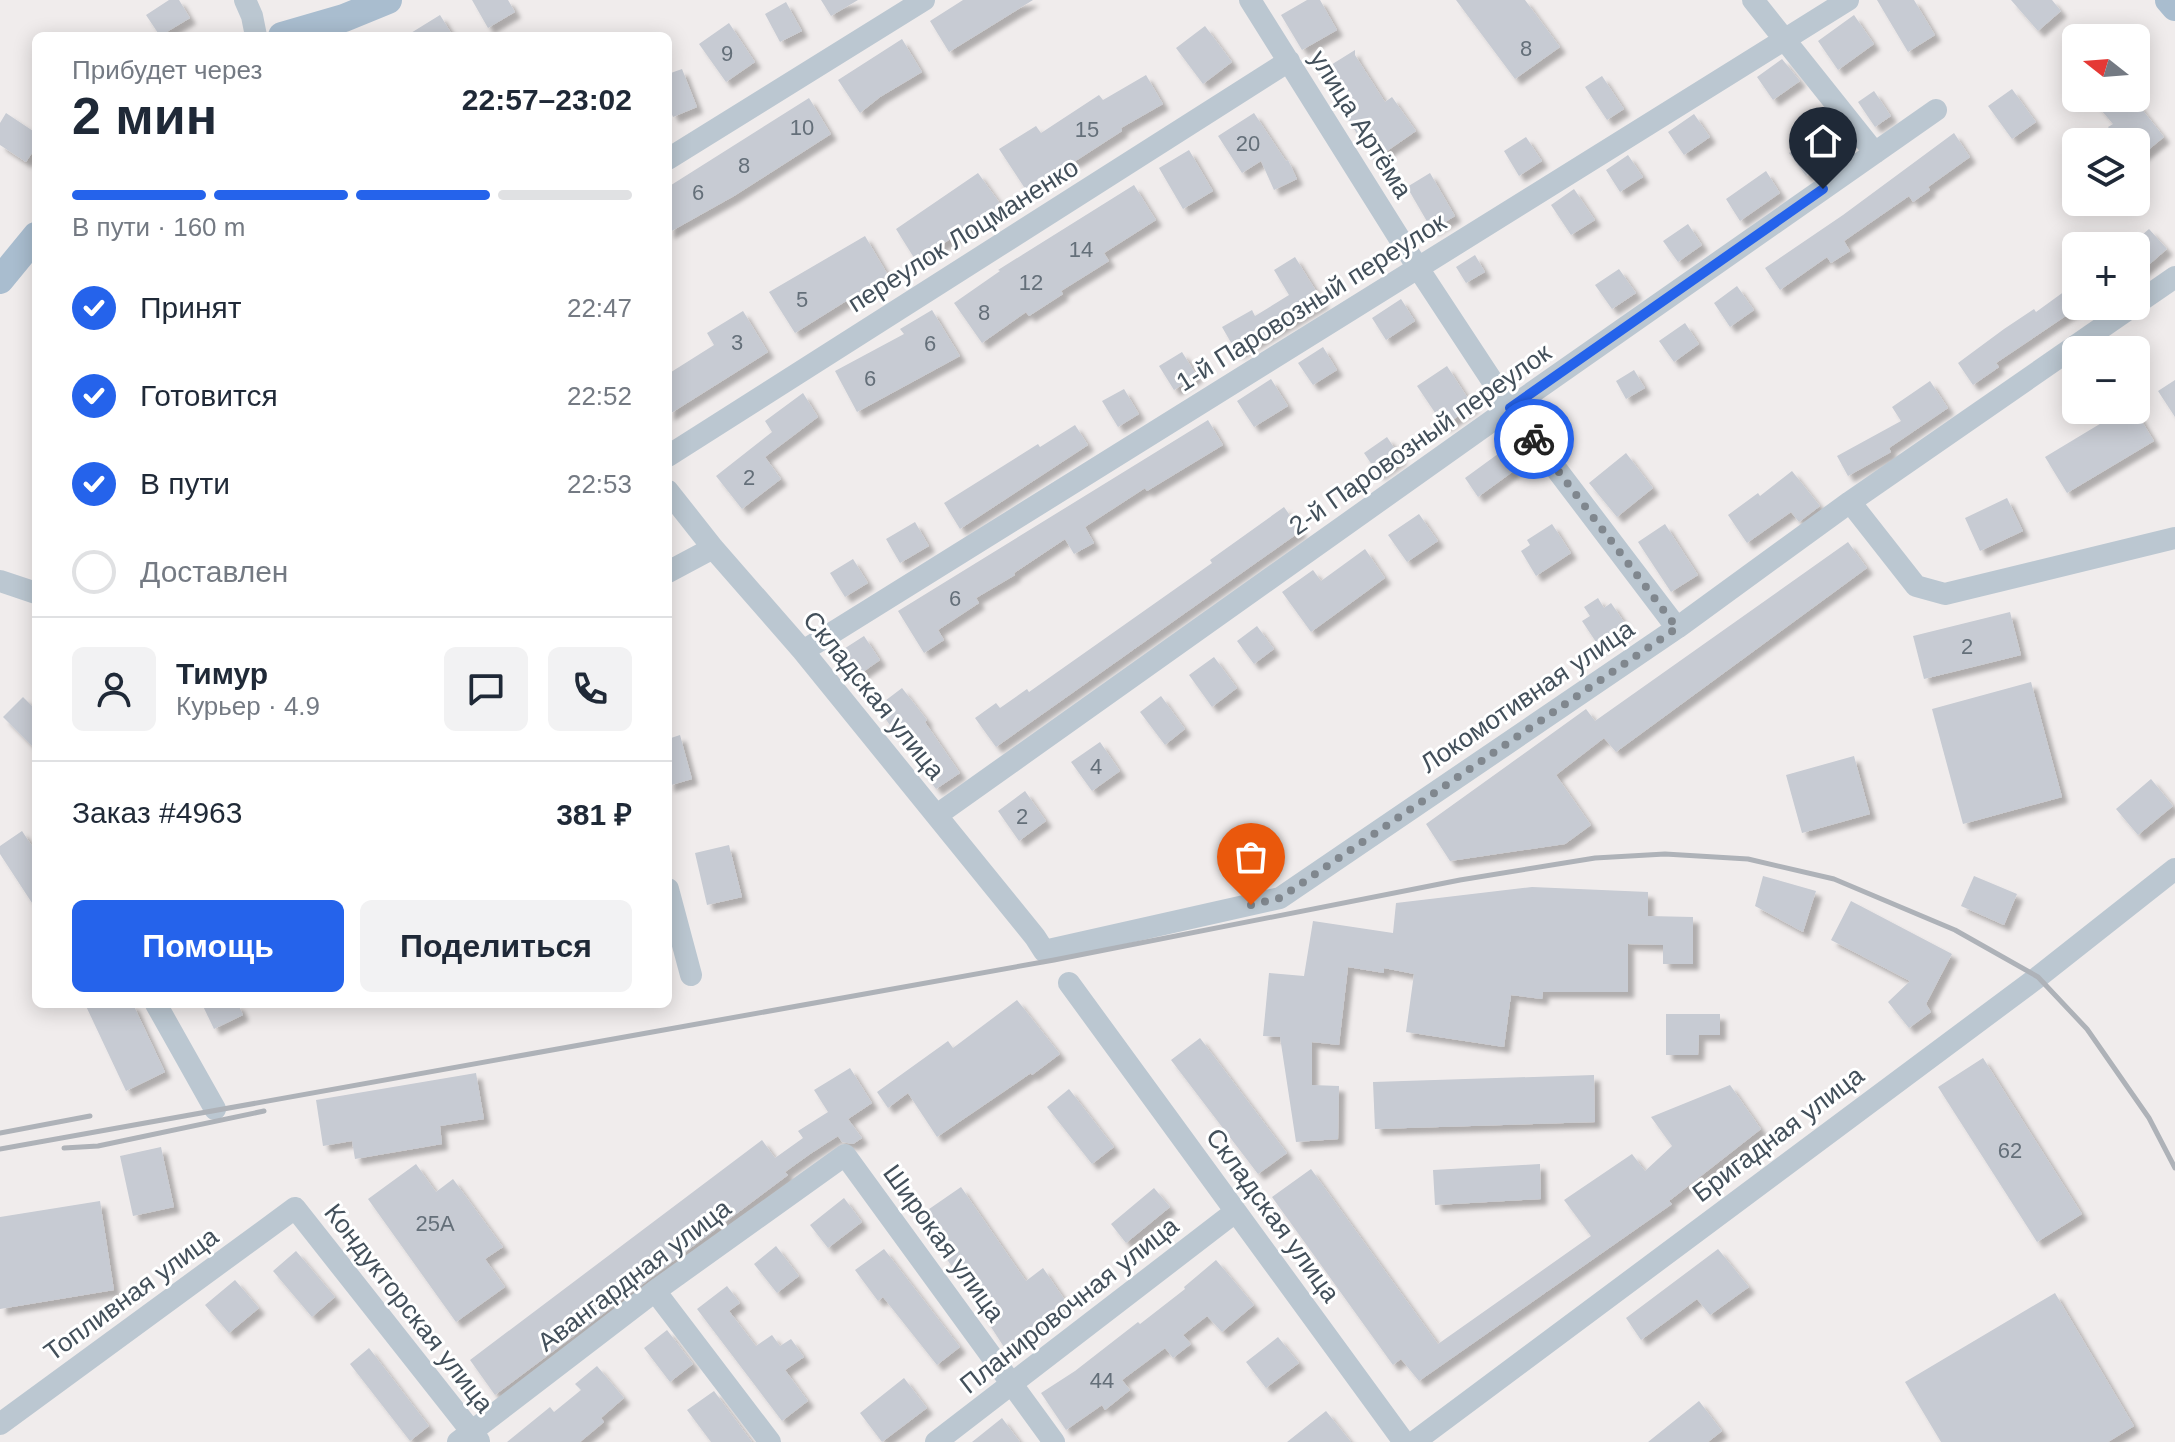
<!DOCTYPE html>
<html lang="ru">
<meta charset="utf-8">
<style>
:root{--surface:#fff;--page:#f2f2f3;--text:#1f2937;--muted:#747a83;--line:#e0e1e3;--accent:#2563eb}
body{margin:0;font-family:Arial,sans-serif;background:var(--page);color:var(--text);height:100vh;display:flex;flex-direction:column;font-size:30px;white-space:nowrap}
*{box-sizing:border-box;margin:0}
p{font-size:26px;color:var(--muted)}
.icon{flex:none;width:44px;height:44px;fill:none;stroke:currentColor;stroke-width:2;stroke-linecap:round;stroke-linejoin:round}
.map{position:relative;flex:1;overflow:hidden}
.panel{position:absolute;left:32px;top:32px;width:640px;height:976px;display:flex;flex-direction:column;background:var(--surface);border-radius:12px;box-shadow:0 4px 20px #0003}
.panel>*{flex:none}
.needle{width:52px;rotate:287deg}
.buttons{position:absolute;left:2062px;top:24px;display:grid;gap:16px}
.buttons a{display:grid;place-items:center;width:88px;height:88px;border-radius:12px;background:var(--surface);box-shadow:0 4px 20px #0003;font-size:40px}
.pin{position:absolute;display:grid;place-items:center;width:68px;height:68px;color:#fff;margin:-82px -34px;border-radius:50% 50% 50% 0;rotate:-45deg;box-shadow:0 0 8px #0007}
.pin .icon{rotate:45deg}
.courier{position:absolute;display:grid;place-items:center;width:80px;height:80px;margin:-40px;border:6px solid #2563eb;border-radius:50%;background:#fff;color:#222;box-shadow:0 2px 10px #0007}
.summary em{font-style:normal;font-weight:700}
.summary div{display:flex;flex-direction:column-reverse}
.summary{display:flex;align-items:center;justify-content:space-between;height:136px;padding:0 40px}
h1{font-size:52px;font-weight:700;line-height:60px}
.bar{display:grid;grid-template-columns:repeat(4,1fr);gap:12px 8px;align-content:center;height:96px;padding:0 40px}
.bar i{height:10px;border-radius:6px;background:var(--line)}
.bar .current{background:var(--accent)}
.bar p{grid-column:span 4}
.line{display:flex;align-items:center;gap:20px;padding:0 40px;border-top:2px solid var(--line)}
.line div{flex:1}
.round{display:grid;place-items:center;flex:none;width:84px;height:84px;border-radius:12px;background:var(--page)}
ol{padding:0 40px;list-style:none}
li{display:flex;align-items:center;gap:24px;height:88px}
li p{margin-inline-start:auto}
li .icon{padding:8px;border-radius:50%;background:var(--accent);color:#fff;stroke-width:4}
li:last-child{color:var(--muted)}
li i{width:44px;height:44px;border:4px solid var(--line);border-radius:50%}
.primary-button{display:flex;gap:16px;margin-top:auto;padding:16px 40px}
.primary-button a{flex:1;height:92px;border-radius:12px;background:var(--accent);color:#fff;font-size:32px;font-weight:700;line-height:92px;text-align:center}
.primary-button a+a{background:var(--page);color:var(--text)}
.map>svg:first-child{display:block}
.building{fill:#c7cbd3;filter:url(#shadow)}
.lines{fill:none;stroke-linecap:round;stroke-linejoin:round}
.minor{stroke:#bbc7d1;stroke-width:22}
.major{stroke:#a9bdcf;stroke-width:28}
.rail{stroke:#aeb2b8;stroke-width:5}
.done{stroke:#80878e;stroke-width:8;stroke-dasharray:0 14.4}
.route{stroke:#2563eb;stroke-width:10}
.labels{text-anchor:middle;stroke-width:6;stroke-linejoin:round;paint-order:stroke}
.number-label{font-size:22px;fill:#646f79}
.street-label{font-size:26px;fill:#43505b;stroke:#fff}
</style>
<div class="map">
<svg width="2175" height="1442" viewBox="0 0 2175 1442">
<defs>
<filter id="shadow"><feDropShadow dx="6" dy="6" stdDeviation="2" flood-color="#0004"/></filter>
</defs>
<rect width="100%" height="100%" fill="#f0ecec"/>
<path class="building" d="M169,0H179L190,18L160,36L146,15Z
M472,0H508L515,12L488,28Z
M821,0H858L831,16Z
M963,0H1033L949,52L930,21Z
M1307,0H1320L1337,30L1302,50L1281,15Z
M1456,0H1525L1560,47L1515,79Z
M1877,0H1914L1935,35L1908,52Z
M2011,0H2052L2061,11L2038,31Z
M786,2L802,31L780,42L765,14Z
M440,15L453,36H406Z
M1854,15L1874,44L1838,70L1818,41Z
M729,23L755,62L726,82L699,44Z
M1205,26L1232,62L1203,84L1176,48Z
M902,39L922,72L880,97L860,113L838,80Z
M1355,50V55L1385,102L1392,97L1416,131L1374,160L1318,73Z
M1782,59L1800,81L1773,100L1757,77Z
M682,69L697,107L673,117L668,105V74Z
M1146,75L1163,104L1121,128L1122,131L1074,162L1072,160L1026,190L999,149L1036,126L1041,133L1099,95L1103,100Z
M1602,76L1624,109L1607,120L1585,87Z
M2012,89L2036,122L2012,139L1988,106Z
M1874,91L1891,116L1875,127L1858,102Z
M809,98L831,134L734,196L668,233V187Z
M2091,98H2133L2164,137L2136,160V142H2120L2108,127L2113,124Z
M6,113L36,133V147L26,162L0,145V123Z
M1254,113L1286,161L1288,160L1297,179L1274,190L1261,161L1242,173L1218,136Z
M1694,114L1710,137L1684,155L1668,132Z
M1826,124L1844,147L1806,176L1789,153Z
M1954,133L1970,157L1928,187L1930,190L1913,202L1909,196L1844,241L1850,251L1831,263L1827,257L1780,290L1765,268L1843,215Z
M1526,137L1542,161L1519,176L1504,151Z
M1189,150L1213,191L1183,209L1159,168Z
M1628,155L1643,177L1620,192L1606,170Z
M1766,171L1780,193L1740,221L1726,199Z
M978,173L1002,206L916,261L896,229Z
M1430,173L1455,216L1432,230L1407,187Z
M1134,185L1156,220L1104,253L1109,261L1061,291L1063,294L1029,316L1026,312L982,343L954,303L1000,271L998,270Z
M1574,189L1595,220L1571,235L1551,205Z
M1688,224L1702,245L1678,262L1663,241Z
M2149,229L2167,249L2136,276V240Z
M865,236L888,275L795,333L769,292Z
M1475,255L1485,272L1466,283L1456,267Z
M1295,257L1323,302L1237,353L1222,327L1252,310L1255,316L1289,295L1274,270Z
M1619,269L1636,293L1612,309L1595,285Z
M2076,283V309L1996,363L1999,367L1973,385L1958,363L2004,329L2034,309L2036,312Z
M1737,286L1754,310L1730,327L1714,303Z
M1401,299L1415,321L1386,340L1372,318Z
M932,310L960,356L857,412L835,371L904,334L900,329Z
M743,311L768,352L668,415V374L714,345L707,333Z
M1685,323L1699,344L1674,362L1659,341Z
M1323,347L1337,370L1313,385L1298,363Z
M1182,352L1197,376L1174,390L1159,366Z
M1447,366L1473,406L1444,426L1417,386Z
M1634,370L1645,388L1626,399L1616,381Z
M1271,379L1288,406L1254,427L1237,401Z
M2175,380V417L2158,391Z
M1930,381L1948,408L1889,448L1891,452L1848,476L1837,456L1901,421L1892,407Z
M1124,389L1139,414L1118,427L1102,401Z
M803,393L818,417L765,457L781,479L742,509L716,476L772,432L765,421Z
M2123,410H2135L2154,441L2067,493L2045,457Z
M1208,420L1223,445L1147,491L1145,488L1085,527L1094,543L1074,554L1065,539L1014,573L1015,575L976,598L979,603L938,630L944,640L924,653L898,611Z
M1075,425L1088,445L960,529L944,503L1038,444L1040,447Z
M1387,437L1401,458L1378,474L1364,453Z
M1502,451L1515,470L1478,497L1465,478Z
M1626,453L1653,488L1617,517L1589,483Z
M1792,471L1820,506L1799,522L1791,512L1747,543L1728,515L1758,493L1760,496Z
M2007,498L2023,531L1980,551L1965,518Z
M1284,507L1301,531L996,747L975,718L996,703L1000,708L1027,689L1029,692L1212,563L1210,560Z
M1419,514L1438,541L1407,562L1388,535Z
M915,522L929,546L900,563L886,539Z
M1552,524L1571,553L1536,576L1521,551L1530,545L1527,540Z
M1665,524L1698,575L1671,592L1638,542Z
M1848,542L1867,568L1616,752L1604,738L1556,775L1591,825L1565,844L1450,861L1426,824L1586,709L1595,721Z
M1365,549L1385,578L1311,632L1282,592L1313,570L1321,581Z
M853,559L868,583L845,597L830,573Z
M1598,598L1604,608L1611,603L1629,629L1600,648L1582,621L1590,616L1584,607Z
M2010,612L2021,655L1924,679L1913,636Z
M1257,626L1274,649L1254,664L1237,641Z
M864,636L880,660L853,679L836,654Z
M1214,657L1237,688L1212,707L1189,675Z
M2031,682L2062,797L1963,824L1932,709Z
M902,688L927,720L925,722L960,773L936,789L877,707Z
M1161,696L1185,729L1165,745L1140,712Z
M23,697L36,710V750L3,717Z
M680,735L692,779L668,786V739Z
M1100,742L1120,771L1092,791L1071,762Z
M1854,756L1870,814L1802,833L1786,775Z
M2151,779L2173,806L2138,835L2116,809Z
M1025,791L1046,821L1019,841L998,811Z
M22,831L36,852V909L0,854V846Z
M729,845L742,897L707,905L695,853Z
M1763,876L1816,891L1803,932L1755,906Z
M1974,876L2017,894L2004,925L1961,906Z
M1532,887L1648,892V916L1693,917V964H1663V945L1628,944V992H1543L1542,999L1511,995L1504,1047L1406,1032L1414,974L1384,968V973L1348,967L1339,1045L1312,1042V1085L1339,1086L1338,1139L1296,1142L1280,1037L1263,1036L1269,973L1304,976L1313,921L1393,933L1396,903Z
M1851,901L1952,954L1926,1004L1931,1012L1909,1028L1888,1002L1910,981L1831,940Z
M1017,1000L1060,1054L1032,1075L1031,1073L937,1137L908,1093L888,1108L877,1092L948,1041L953,1048Z
M85,1004H133L165,1072L126,1091Z
M202,1004H238L243,1015L214,1029Z
M1666,1014H1720V1035H1699L1698,1055H1666Z
M1200,1038L1287,1153L1258,1174L1171,1060Z
M1983,1058L2082,1214L2037,1242L1938,1087Z
M850,1068L872,1103L848,1119L862,1138L853,1144L842,1142L838,1136L810,1154L785,1172L788,1175L495,1395L470,1360L762,1140L775,1158L803,1138L798,1131L828,1112L814,1090Z
M476,1073L484,1119L440,1126L442,1144L355,1159L352,1141L323,1146L316,1100Z
M1594,1075L1595,1122L1375,1129L1373,1082Z
M1730,1085L1761,1129L1669,1201L1672,1204L1419,1381L1401,1359L1393,1365L1272,1197L1311,1169L1438,1344L1591,1236L1564,1200L1632,1154L1645,1171L1672,1146L1651,1117Z
M1069,1089L1114,1147L1092,1164L1047,1107Z
M161,1147L174,1207L133,1216L120,1156Z
M416,1164L436,1192L453,1179L503,1247L485,1259L505,1287L456,1322L368,1199Z
M1540,1164L1541,1199L1435,1205L1433,1170Z
M961,1187L1026,1281L1043,1268L1067,1303L1004,1347L919,1216Z
M1154,1188L1170,1207L1126,1243L1111,1224Z
M844,1198L862,1222L828,1248L810,1225Z
M100,1201L114,1290L0,1309V1217Z
M776,1246L799,1276L777,1293L754,1264Z
M884,1249L960,1347L937,1365L883,1297L878,1301L855,1270Z
M1718,1249L1749,1287L1710,1315L1697,1299L1641,1340L1626,1318Z
M296,1251L335,1297L312,1317L273,1271Z
M1216,1260L1254,1305L1222,1332L1207,1316L1183,1335L1191,1344L1173,1358L1165,1348L1122,1380L1130,1390L1105,1410L1102,1405L1066,1430L1041,1393L1075,1371L1138,1322L1140,1324L1185,1289L1184,1287Z
M235,1280L259,1308L229,1333L205,1305Z
M727,1286L740,1303L729,1311L756,1346L772,1335L780,1346L791,1339L804,1357L785,1370L808,1401L782,1421L697,1309Z
M2055,1293L2134,1426L2108,1442H1941L1905,1382Z
M667,1330L693,1364L670,1382L644,1348Z
M1278,1337L1299,1363L1266,1388L1246,1362Z
M369,1348L429,1426L410,1441L350,1364Z
M597,1366L624,1398L601,1418L604,1422L580,1442H507L550,1407L554,1412L581,1390L575,1384Z
M904,1378L927,1408L882,1442L860,1413Z
M714,1391L752,1442H711L687,1410Z
M1699,1401L1722,1431L1708,1442H1648Z
M1326,1411L1351,1442H1287Z
M1002,1418L1020,1442H972Z"/>
<g class="lines">
<path class="minor" d="M245,0L252,16L256,36
M1250,0L1418,268L1510,408L1677,628
M1753,0L1875,153
M668,159L924,0
M2136,304L2175,277
M668,456L1289,61
M668,491L713,548L803,651L1035,937L1044,951L1280,898L1677,628L1850,502L2133,306
M1850,502L1916,586L1945,594L2175,538
M668,572L713,548
M0,581L36,593
M803,651L1848,0
M937,815L1510,408L1936,110
M668,889L691,975
M1069,983L1404,1442
M156,1004L215,1109
M655,1291L770,1442
M0,1424L295,1208L479,1441
M458,1442L655,1291L845,1155L1054,1442
M936,1442L1235,1212
M1414,1442L2038,977L2175,869"/>
<path class="major" d="M2169,0L2175,7
M282,36L344,18L388,0
M0,280L36,236"/>
<path class="rail" d="M0,1133L90,1116
M64,1148L98,1146L264,1111
M0,1149L1054,960L1460,880L1595,858L1665,854L1748,859L1834,879L1955,930L2038,977L2087,1029L2149,1118L2175,1168"/>
</g>
<g class="lines">
<path class="done" d="M1251,905L1280,898L1677,628L1534,439"/>
<path class="route" d="M1534,439L1510,408L1823,189"/>
</g>
<g class="labels">
<g class="number-label">
<text x="1526" y="56">8</text>
<text x="727" y="61">9</text>
<text x="802" y="135">10</text>
<text x="1087" y="137">15</text>
<text x="1248" y="151">20</text>
<text x="744" y="173">8</text>
<text x="698" y="200">6</text>
<text x="1081" y="257">14</text>
<text x="1031" y="290">12</text>
<text x="802" y="307">5</text>
<text x="984" y="320">8</text>
<text x="737" y="350">3</text>
<text x="930" y="351">6</text>
<text x="870" y="386">6</text>
<text x="749" y="485">2</text>
<text x="955" y="606">6</text>
<text x="1967" y="654">2</text>
<text x="1096" y="774">4</text>
<text x="1022" y="824">2</text>
<text x="2010" y="1158">62</text>
<text x="435" y="1231">25А</text>
<text x="1102" y="1388">44</text>
</g>
<g class="street-label">
<text transform="translate(1361 124) rotate(58)" y="9">улица Артёма</text>
<text transform="translate(963 235) rotate(-32)" y="9">переулок Лоцманенко</text>
<text transform="translate(1311 302) rotate(-32)" y="9">1-й Паровозный переулок</text>
<text transform="translate(1420 439) rotate(-35)" y="9">2-й Паровозный переулок</text>
<text transform="translate(874 695) rotate(51)" y="9">Складская улица</text>
<text transform="translate(1527 696) rotate(-34)" y="9">Локомотивная улица</text>
<text transform="translate(1778 1134) rotate(-37)" y="9">Бригадная улица</text>
<text transform="translate(1273 1215) rotate(54)" y="9">Складская улица</text>
<text transform="translate(944 1243) rotate(54)" y="9">Широкая улица</text>
<text transform="translate(634 1275) rotate(-37)" y="9">Авангардная улица</text>
<text transform="translate(131 1294) rotate(-36)" y="9">Топливная улица</text>
<text transform="translate(1069 1305) rotate(-38)" y="9">Планировочная улица</text>
<text transform="translate(409 1308) rotate(52)" y="9">Кондукторская улица</text>
</g>
</g>
</svg>
<div class="buttons">
<a><svg class="needle" viewBox="-14 -14 28 28"><path d="M0-13l5 13h-10z" fill="#e53935"/><path d="M0 13l5-13h-10z" fill="#747a83"/></svg></a>
<a><svg class="icon" aria-label="layers" viewBox="0 0 24 24"><path d="M12 4l9 5-9 5-9-5zM3 14l9 5 9-5"/></svg></a>
<a>+</a>
<a>−</a>
</div>
<div class="pin" style="left:1251px;top:905px;background:#ea580c"><svg class="icon" aria-label="bag" viewBox="0 0 24 24"><path d="M5 8h14l-1 12H6zM9 8a3 3 0 0 1 6 0"/></svg></div>
<div class="pin" style="left:1823px;top:189px;background:#1f2937"><svg class="icon" aria-label="home" viewBox="0 0 24 24"><path d="M3 11l9-7 9 7M6 9v11h12V9"/></svg></div>
<div class="courier" style="left:1534px;top:439px"><svg class="icon" aria-label="bike" viewBox="0 0 24 24"><circle cx="6" cy="16" r="4"/><circle cx="18" cy="16" r="4"/><path d="M6 16l4-8h5l3 8M10 8l3 8H6M13 5h3"/></svg></div>
<section class="panel">
<div class="summary"><div><h1>2 мин</h1><p>Прибудет через</p></div><em>22:57–23:02</em></div>
<div class="bar"><i class="current"></i><i class="current"></i><i class="current"></i><i></i><p>В пути · 160 m</p></div>
<ol>
<li><svg class="icon" aria-label="check" viewBox="0 0 24 24"><path d="M5 12l5 5 9-10"/></svg>Принят<p>22:47</p></li>
<li><svg class="icon" aria-label="check" viewBox="0 0 24 24"><path d="M5 12l5 5 9-10"/></svg>Готовится<p>22:52</p></li>
<li><svg class="icon" aria-label="check" viewBox="0 0 24 24"><path d="M5 12l5 5 9-10"/></svg>В пути<p>22:53</p></li>
<li><i></i>Доставлен</li>
</ol>
<div class="line" style="height:144px"><a class="round"><svg class="icon" aria-label="person" viewBox="0 0 24 24"><circle cx="12" cy="8" r="4"/><path d="M4 21q1-7 8-7t8 7"/></svg></a><div><b>Тимур</b><p>Курьер · 4.9</p></div><a class="round"><svg class="icon" aria-label="chat" viewBox="0 0 24 24"><path d="M4 5h16v11H9l-5 4z"/></svg></a><a class="round"><svg class="icon" aria-label="phone" viewBox="0 0 24 24"><path d="M5 4h4l2 5-3 2q2 4 5 5l2-3 5 2v4C11 20 4 13 5 4z"/></svg></a></div>
<div class="line" style="height:104px"><div>Заказ #4963</div><b>381 ₽</b></div>
<div class="primary-button"><a>Помощь</a><a>Поделиться</a></div>
</section>
</div>
